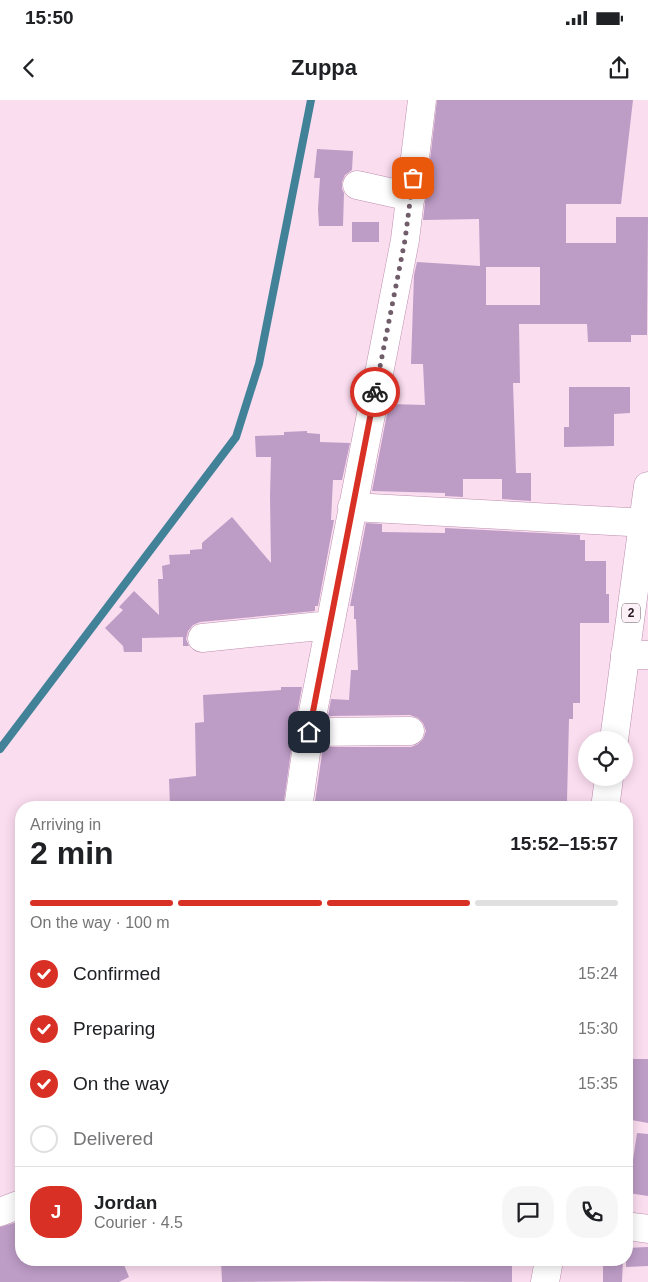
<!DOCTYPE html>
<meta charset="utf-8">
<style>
:root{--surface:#fff;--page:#f6f6f6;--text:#202124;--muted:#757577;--line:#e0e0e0;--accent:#d93025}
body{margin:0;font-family:Helvetica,sans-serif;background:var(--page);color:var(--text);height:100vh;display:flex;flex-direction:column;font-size:19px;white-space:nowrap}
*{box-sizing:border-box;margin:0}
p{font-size:16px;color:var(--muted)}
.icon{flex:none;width:28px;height:28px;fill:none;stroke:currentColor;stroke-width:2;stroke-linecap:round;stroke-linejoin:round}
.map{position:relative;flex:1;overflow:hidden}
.sheet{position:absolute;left:15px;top:701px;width:618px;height:465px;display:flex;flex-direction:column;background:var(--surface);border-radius:20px;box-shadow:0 2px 12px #0003}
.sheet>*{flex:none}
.buttons{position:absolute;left:578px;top:631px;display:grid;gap:10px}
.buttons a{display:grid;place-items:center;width:55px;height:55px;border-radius:50%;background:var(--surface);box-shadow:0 2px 12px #0003;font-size:25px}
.pin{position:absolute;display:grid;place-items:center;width:42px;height:42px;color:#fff;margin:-21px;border-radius:10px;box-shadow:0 2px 8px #0006}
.courier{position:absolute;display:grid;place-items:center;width:50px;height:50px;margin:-25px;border:4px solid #d93025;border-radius:50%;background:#fff;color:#222;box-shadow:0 1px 6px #0007}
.summary em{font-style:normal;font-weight:700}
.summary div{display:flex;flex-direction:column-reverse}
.summary{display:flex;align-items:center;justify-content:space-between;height:85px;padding:0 15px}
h1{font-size:32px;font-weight:700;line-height:38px}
.bar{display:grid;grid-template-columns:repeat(4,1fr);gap:8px 5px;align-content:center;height:60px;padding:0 15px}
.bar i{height:6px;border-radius:4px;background:var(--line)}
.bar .on{background:var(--accent)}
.bar p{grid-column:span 4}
.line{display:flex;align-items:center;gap:12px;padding:0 15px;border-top:1px solid var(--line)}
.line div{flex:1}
.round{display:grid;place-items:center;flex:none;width:52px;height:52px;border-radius:20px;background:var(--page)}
ol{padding:0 15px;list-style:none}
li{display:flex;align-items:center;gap:15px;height:55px}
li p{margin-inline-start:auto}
li .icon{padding:5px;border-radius:50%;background:var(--accent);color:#fff;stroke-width:4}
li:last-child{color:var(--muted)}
li i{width:28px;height:28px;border:2px solid var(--line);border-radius:50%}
.status{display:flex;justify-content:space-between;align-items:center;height:35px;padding:0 25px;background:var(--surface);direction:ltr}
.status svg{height:14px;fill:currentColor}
header{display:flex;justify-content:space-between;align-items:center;height:65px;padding:0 15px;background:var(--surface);font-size:22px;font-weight:700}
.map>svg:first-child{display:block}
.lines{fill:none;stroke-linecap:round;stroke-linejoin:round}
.stream{stroke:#428298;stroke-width:8}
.building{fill:#bd9cc6;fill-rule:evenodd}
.minor-casing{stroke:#bd8fae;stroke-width:29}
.highway-casing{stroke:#bd8fae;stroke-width:29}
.minor{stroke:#fff;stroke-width:28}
.highway{stroke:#fff;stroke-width:28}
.done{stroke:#715c6a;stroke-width:5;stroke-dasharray:0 9}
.route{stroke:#d93025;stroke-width:6}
.labels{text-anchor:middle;stroke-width:4;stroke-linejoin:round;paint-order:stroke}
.shield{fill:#fbf1f7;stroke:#675862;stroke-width:1}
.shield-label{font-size:12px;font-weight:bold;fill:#271622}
</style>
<div class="status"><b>15:50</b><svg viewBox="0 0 49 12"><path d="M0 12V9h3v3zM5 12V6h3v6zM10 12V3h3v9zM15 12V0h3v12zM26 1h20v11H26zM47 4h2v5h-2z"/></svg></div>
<header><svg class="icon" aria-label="back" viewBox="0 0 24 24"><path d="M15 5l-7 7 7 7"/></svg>Zuppa<svg class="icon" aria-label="share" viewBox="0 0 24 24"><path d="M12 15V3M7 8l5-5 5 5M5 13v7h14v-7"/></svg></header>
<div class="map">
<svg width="648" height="1182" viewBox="0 0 648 1182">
<rect width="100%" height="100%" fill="#fbddf0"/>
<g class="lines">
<path class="stream" d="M0,649L236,337L259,264L311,0"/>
</g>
<path class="building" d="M437,0H633L621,104H566V143H616V117H648L647,235H631V242H588L587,224H519L520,283H513L516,373H531V401L502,399V379H463V397L445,396V393L372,391L389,304L425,305L423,264H411L414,175L417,162L480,166L479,119L423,120ZM486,167H540V205H486Z
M317,49L353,51L352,70L345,75L342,82V89L344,93L343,126H319L318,109L320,78H314Z
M352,122H379V142H352Z
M569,287H630V313L614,314V346L564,347V327H569Z
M307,331V333L320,334V342L350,343L342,380H333L331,420H334L318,506H315V511L200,522L193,525L188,531L186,539L189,546H183V537L142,538V552H124L123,546L105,528L123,510L119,507L134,491L159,515L158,479H163L162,466L170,464L169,455L190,454V450L202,449V443L232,417L271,463L270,396L271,357H256L255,336L284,335V332Z
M366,423L382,424V432L445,433V428L580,435V440H585V461H606V494H609V523H580V603H573V619H569L567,701L563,702V708H314L323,647H411L418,644L423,639L426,631L423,623L418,618L410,615L328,616L331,599L349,600L351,570H358L356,519H354V506H350Z
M281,587H302L294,630L283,708L170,707L169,679L196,676L195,623L204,622L203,595L281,590Z
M626,959H648V1023L626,1019Z
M637,1033L648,1034V1096L628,1093Z
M14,1123H21V1160H122L129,1177L119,1182H0V1127Z
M648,1147V1166L626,1167V1148Z
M221,1160H512V1182L325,1181L222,1182Z
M603,1160H623L622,1182H603Z"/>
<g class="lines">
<g class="minor-casing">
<path id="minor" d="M357,85L411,97
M352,407L648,423
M202,538L330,525
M625,555H648
M309,632L410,631
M298,708L309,632L330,525L405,140L422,0
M0,1112L21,1104
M626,1126L648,1129"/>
</g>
<g class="highway-casing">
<path id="highway" d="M614,640L648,386
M605,708L609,678
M545,1182L549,1160"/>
</g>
<use href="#minor" class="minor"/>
<use href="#highway" class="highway"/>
</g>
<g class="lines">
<path class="done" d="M375,292L405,140L413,78"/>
<path class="route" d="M309,632L375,292"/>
</g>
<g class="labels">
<rect class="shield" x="622" y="503.5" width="18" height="19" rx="4"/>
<g class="shield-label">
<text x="631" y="517">2</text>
</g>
</g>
</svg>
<div class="buttons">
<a><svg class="icon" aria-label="locate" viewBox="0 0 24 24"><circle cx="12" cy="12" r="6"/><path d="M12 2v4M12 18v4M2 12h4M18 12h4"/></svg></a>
</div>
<div class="pin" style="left:413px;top:78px;background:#ea580c"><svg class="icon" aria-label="bag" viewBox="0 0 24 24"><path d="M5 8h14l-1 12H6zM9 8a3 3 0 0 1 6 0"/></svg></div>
<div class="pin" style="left:309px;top:632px;background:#1f2937"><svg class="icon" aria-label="home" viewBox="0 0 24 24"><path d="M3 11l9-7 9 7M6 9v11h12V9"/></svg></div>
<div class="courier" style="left:375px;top:292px"><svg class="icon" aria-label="bike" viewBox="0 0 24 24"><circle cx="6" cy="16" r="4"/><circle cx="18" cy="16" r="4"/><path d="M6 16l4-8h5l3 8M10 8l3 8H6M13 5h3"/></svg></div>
<section class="sheet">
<div class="summary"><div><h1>2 min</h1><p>Arriving in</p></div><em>15:52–15:57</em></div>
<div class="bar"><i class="on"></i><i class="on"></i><i class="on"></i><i></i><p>On the way · 100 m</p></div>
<ol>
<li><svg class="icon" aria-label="check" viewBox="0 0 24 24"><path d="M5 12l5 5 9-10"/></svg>Confirmed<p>15:24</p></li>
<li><svg class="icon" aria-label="check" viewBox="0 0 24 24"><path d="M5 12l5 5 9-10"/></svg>Preparing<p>15:30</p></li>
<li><svg class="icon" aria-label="check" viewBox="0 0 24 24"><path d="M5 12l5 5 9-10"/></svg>On the way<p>15:35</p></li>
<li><i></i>Delivered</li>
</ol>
<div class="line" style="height:90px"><b class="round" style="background:var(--accent);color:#fff">J</b><div><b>Jordan</b><p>Courier · 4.5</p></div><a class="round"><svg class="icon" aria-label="chat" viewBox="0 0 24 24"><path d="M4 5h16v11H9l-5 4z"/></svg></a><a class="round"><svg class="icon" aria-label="phone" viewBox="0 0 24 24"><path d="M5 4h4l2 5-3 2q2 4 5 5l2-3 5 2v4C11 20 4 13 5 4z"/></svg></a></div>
</section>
</div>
